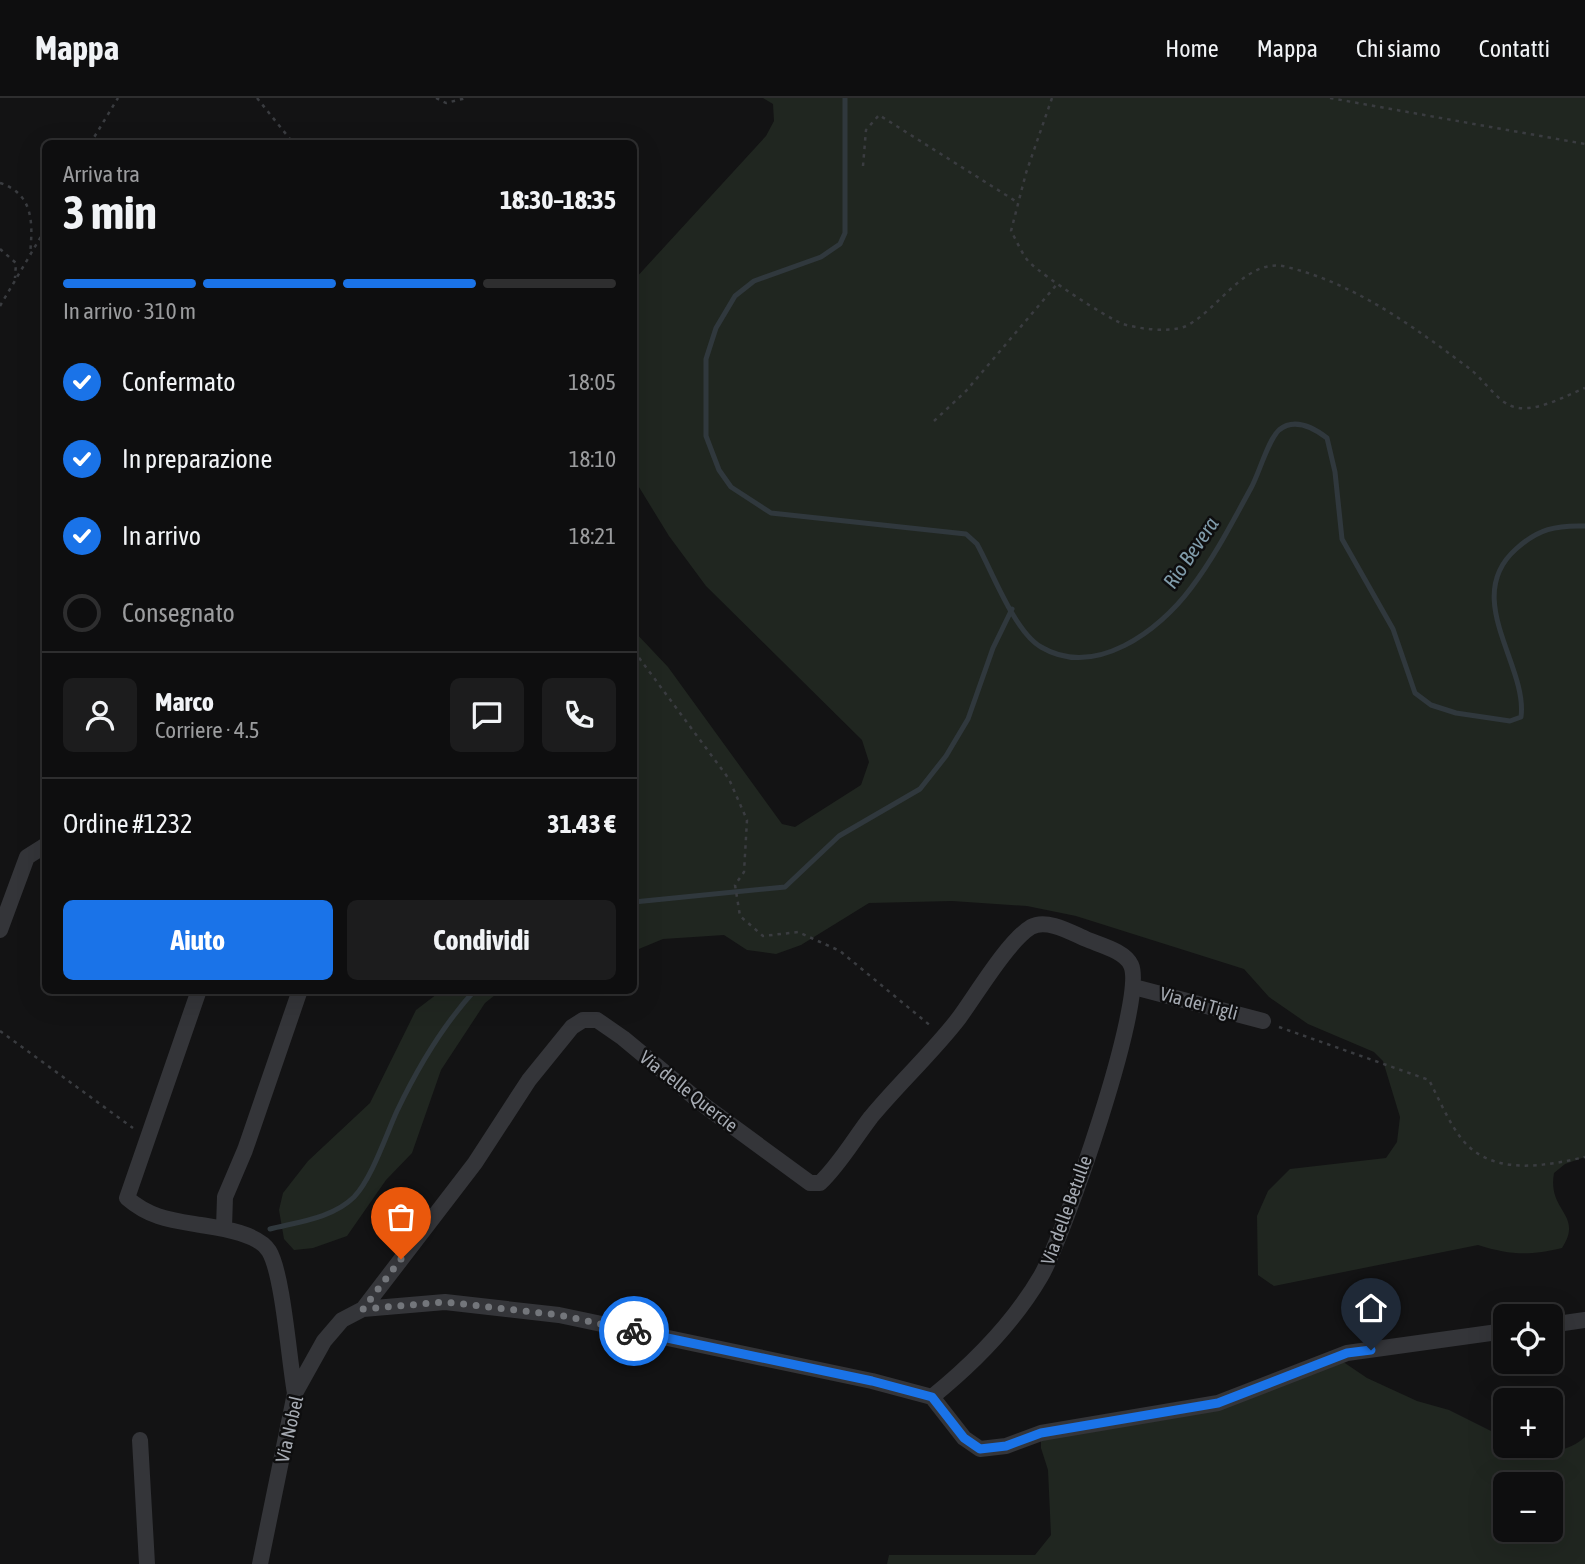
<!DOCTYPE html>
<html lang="it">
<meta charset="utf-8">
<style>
:root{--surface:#0e0e0f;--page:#1c1c1d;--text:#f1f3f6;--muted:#9b9c9e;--line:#2e2e2f;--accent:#1a73e8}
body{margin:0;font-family:"Asap Condensed",sans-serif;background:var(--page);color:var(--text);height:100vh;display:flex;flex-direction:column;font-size:26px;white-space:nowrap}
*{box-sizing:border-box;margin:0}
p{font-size:23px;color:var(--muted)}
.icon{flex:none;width:38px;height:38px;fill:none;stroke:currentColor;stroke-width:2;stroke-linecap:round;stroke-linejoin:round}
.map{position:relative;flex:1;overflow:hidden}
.drawer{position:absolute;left:42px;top:42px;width:595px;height:854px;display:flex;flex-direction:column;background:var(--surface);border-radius:10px;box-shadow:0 7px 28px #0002,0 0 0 2px var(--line)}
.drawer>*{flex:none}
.tools{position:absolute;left:1493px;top:1206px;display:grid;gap:14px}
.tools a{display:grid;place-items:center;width:70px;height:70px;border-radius:10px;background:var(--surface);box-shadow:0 7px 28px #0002,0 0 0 2px var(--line);font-size:35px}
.pin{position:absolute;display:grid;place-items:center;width:60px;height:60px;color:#fff;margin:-72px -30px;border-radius:50% 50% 50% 0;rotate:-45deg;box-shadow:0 0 7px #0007}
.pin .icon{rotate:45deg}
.courier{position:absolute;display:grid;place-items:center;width:70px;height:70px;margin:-35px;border:5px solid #1a73e8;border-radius:50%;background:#fff;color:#222;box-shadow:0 2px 9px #0007}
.overview em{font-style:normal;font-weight:700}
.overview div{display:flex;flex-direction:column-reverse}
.overview{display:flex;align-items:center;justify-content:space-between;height:119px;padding:0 21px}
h1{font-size:46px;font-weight:700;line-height:52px}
.bar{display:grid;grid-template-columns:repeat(4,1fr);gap:10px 7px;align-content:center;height:84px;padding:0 21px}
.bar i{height:9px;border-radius:5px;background:var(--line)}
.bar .selected{background:var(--accent)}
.bar p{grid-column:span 4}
.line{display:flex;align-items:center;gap:18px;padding:0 21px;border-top:2px solid var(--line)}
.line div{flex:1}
.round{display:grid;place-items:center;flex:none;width:74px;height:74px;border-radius:10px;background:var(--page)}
ol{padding:0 21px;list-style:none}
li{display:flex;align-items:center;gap:21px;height:77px}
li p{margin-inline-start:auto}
li .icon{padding:7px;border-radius:50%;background:var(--accent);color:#fff;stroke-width:4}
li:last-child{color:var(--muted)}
li i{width:38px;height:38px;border:4px solid var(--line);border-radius:50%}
.cta{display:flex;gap:14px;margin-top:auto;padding:14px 21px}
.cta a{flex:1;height:80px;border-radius:10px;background:var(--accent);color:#fff;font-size:28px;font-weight:700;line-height:80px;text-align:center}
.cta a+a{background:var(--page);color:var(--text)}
header{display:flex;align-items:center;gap:42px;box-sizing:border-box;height:98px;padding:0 35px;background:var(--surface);border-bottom:2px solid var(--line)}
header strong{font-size:33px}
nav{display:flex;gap:38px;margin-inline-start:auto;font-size:24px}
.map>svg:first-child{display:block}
.green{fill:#202620;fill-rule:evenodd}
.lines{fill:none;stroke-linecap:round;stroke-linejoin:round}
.stream{stroke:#30383d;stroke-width:5}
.path{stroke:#3a3c40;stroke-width:2.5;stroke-dasharray:3.5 5;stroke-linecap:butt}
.minor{stroke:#343539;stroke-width:16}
.done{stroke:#73767b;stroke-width:7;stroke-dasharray:0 12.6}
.route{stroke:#1a73e8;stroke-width:9}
.labels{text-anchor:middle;stroke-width:5;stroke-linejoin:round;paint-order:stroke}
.street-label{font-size:19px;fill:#a6abb3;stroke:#0e0e0f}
.water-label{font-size:21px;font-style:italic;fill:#809cab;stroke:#0e0e0f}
</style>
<header>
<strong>Mappa</strong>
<nav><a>Home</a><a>Mappa</a><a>Chi siamo</a><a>Contatti</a></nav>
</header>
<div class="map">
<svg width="1585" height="1466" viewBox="0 0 1585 1466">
<rect width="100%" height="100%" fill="#131314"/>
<path class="green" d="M763,0H1585V1059L1565,1066L1554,1075C1547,1114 1584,1116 1562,1150C1529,1158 1510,1157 1478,1147L1274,1188L1258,1177L1257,1118L1268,1093L1290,1071L1386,1060L1397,1044L1400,1019L1383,963L1374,954L1308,926L1269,899L1244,871L1076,818L1027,808L952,803L869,805L801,847L776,856L747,852L724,837L663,841L634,853V533L668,569L782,726L795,729L861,687L869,664L862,642L706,488L669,438L634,381V182L766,38L774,23L773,6Z
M441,893H500L485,905L441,972L412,1055L386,1082L347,1138L313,1150L294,1152L284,1141L279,1112L283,1095L308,1063L370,1005L416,912Z
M1336,1259L1367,1280L1417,1303L1449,1312L1505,1340V1348C1537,1348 1557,1363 1585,1339V1466H887L889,1457H1035L1051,1437L1048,1372L1041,1350V1335L1218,1305ZM1505,1386H1550V1432H1505Z"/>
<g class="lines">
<path class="stream" d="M845,0V135L840,146L821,159L754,183L735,198L716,230L706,261V338L719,372L731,389L771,415L966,436L977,446C992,473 1014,533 1041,549C1095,581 1159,533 1191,490C1214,460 1233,423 1251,390C1259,376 1268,342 1279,332C1295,319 1314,330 1327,340L1335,374L1342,441L1393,531L1415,595L1431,607L1456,615L1510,623L1521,619C1528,567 1461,500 1516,451C1538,431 1556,427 1585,428
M634,804L785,789L839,738L920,691L946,658L968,621L993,550L1012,511
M270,1131C298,1124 333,1120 354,1099C372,1080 386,1037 397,1013C417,971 443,927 475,892"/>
<path class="path" d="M257,0L294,46
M436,0L446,5L466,0
M1052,0L1026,75L1011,133C1017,143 1022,157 1030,165C1045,179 1105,219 1123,226C1139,231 1171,235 1186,228C1219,212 1246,158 1287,169C1356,186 1414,229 1470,271C1483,281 1495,300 1509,307C1531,318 1565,298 1585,290
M1330,0L1585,46
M90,46L118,0
M863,68L866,32L879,17L1017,104
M0,85C34,96 33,126 30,156
M0,151L16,165L15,180
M0,208L46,130
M934,323L966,293L1058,185
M634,553L729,681L747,722L744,774L735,787L740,818L763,838L798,834L840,853L932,929
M1279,929L1429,982C1439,1001 1448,1023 1461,1040C1491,1079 1545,1068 1585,1059
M0,933L133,1030"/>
<path class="minor" d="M0,832L27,759L46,747
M1134,889L1263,923
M199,892L127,1100C150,1120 171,1122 201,1127C220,1130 258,1135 269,1153C283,1176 289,1263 295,1295
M224,1130L225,1099L245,1052L300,892
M363,1211L475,1065L529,982L572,929L583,922H597L623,940L705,1008L810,1085H820C840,1066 854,1041 871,1019C899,985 932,955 959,920C976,897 1008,843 1031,829C1047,820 1072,835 1086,841C1100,847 1125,853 1131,867C1147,901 1063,1140 1041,1178C1013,1226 974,1265 932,1299
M1550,1227L1585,1222
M932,1299L964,1340L980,1351L1006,1348L1041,1335L1218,1305L1347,1255L1505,1233
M140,1342L147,1466
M260,1466L295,1295L324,1243L342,1222L363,1211L445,1204L559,1217L872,1283L932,1299"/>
</g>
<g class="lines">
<path class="done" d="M401,1161L363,1211L445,1204L559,1217L634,1233"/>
<path class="route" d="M634,1233L872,1283L932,1299L964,1340L980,1351L1006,1348L1041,1335L1218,1305L1347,1255L1371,1252"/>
</g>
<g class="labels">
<g class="street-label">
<text transform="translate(1199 905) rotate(15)" y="7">Via dei Tigli</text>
<text transform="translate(689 993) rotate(38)" y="7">Via delle Quercie</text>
<text transform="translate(1066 1112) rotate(-70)" y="7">Via delle Betulle</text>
<text transform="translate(289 1331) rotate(-77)" y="7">Via Nobel</text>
</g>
<g class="water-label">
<text transform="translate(1191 455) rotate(-56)" y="7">Rio Bevera</text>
</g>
</g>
</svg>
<div class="tools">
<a><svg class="icon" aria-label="locate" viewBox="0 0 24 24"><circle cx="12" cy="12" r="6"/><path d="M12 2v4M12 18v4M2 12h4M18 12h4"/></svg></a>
<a>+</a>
<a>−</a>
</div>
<div class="pin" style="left:401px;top:1161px;background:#ea580c"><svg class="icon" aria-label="bag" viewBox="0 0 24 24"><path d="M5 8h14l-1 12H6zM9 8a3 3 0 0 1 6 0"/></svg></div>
<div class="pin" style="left:1371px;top:1252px;background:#1f2937"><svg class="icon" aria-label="home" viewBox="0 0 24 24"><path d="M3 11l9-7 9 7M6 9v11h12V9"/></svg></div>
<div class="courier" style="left:634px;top:1233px"><svg class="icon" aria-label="bike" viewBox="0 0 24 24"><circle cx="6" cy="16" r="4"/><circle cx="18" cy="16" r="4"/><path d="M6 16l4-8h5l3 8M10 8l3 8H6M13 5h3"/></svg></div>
<section class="drawer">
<div class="overview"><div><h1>3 min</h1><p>Arriva tra</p></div><em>18:30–18:35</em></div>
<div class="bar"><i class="selected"></i><i class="selected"></i><i class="selected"></i><i></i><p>In arrivo · 310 m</p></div>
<ol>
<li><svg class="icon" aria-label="check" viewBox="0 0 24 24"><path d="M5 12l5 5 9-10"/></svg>Confermato<p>18:05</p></li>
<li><svg class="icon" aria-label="check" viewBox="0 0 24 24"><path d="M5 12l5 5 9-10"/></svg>In preparazione<p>18:10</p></li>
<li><svg class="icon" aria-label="check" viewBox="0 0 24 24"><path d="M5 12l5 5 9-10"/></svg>In arrivo<p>18:21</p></li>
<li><i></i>Consegnato</li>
</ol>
<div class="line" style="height:126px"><a class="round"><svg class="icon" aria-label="person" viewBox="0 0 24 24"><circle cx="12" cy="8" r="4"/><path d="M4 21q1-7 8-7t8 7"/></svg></a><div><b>Marco</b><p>Corriere · 4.5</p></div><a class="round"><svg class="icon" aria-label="chat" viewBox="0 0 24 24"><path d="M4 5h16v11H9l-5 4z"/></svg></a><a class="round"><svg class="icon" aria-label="phone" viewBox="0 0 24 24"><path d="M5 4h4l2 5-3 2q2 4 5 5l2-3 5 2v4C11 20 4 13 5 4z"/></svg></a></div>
<div class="line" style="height:91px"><div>Ordine #1232</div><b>31.43 €</b></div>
<div class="cta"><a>Aiuto</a><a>Condividi</a></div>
</section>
</div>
